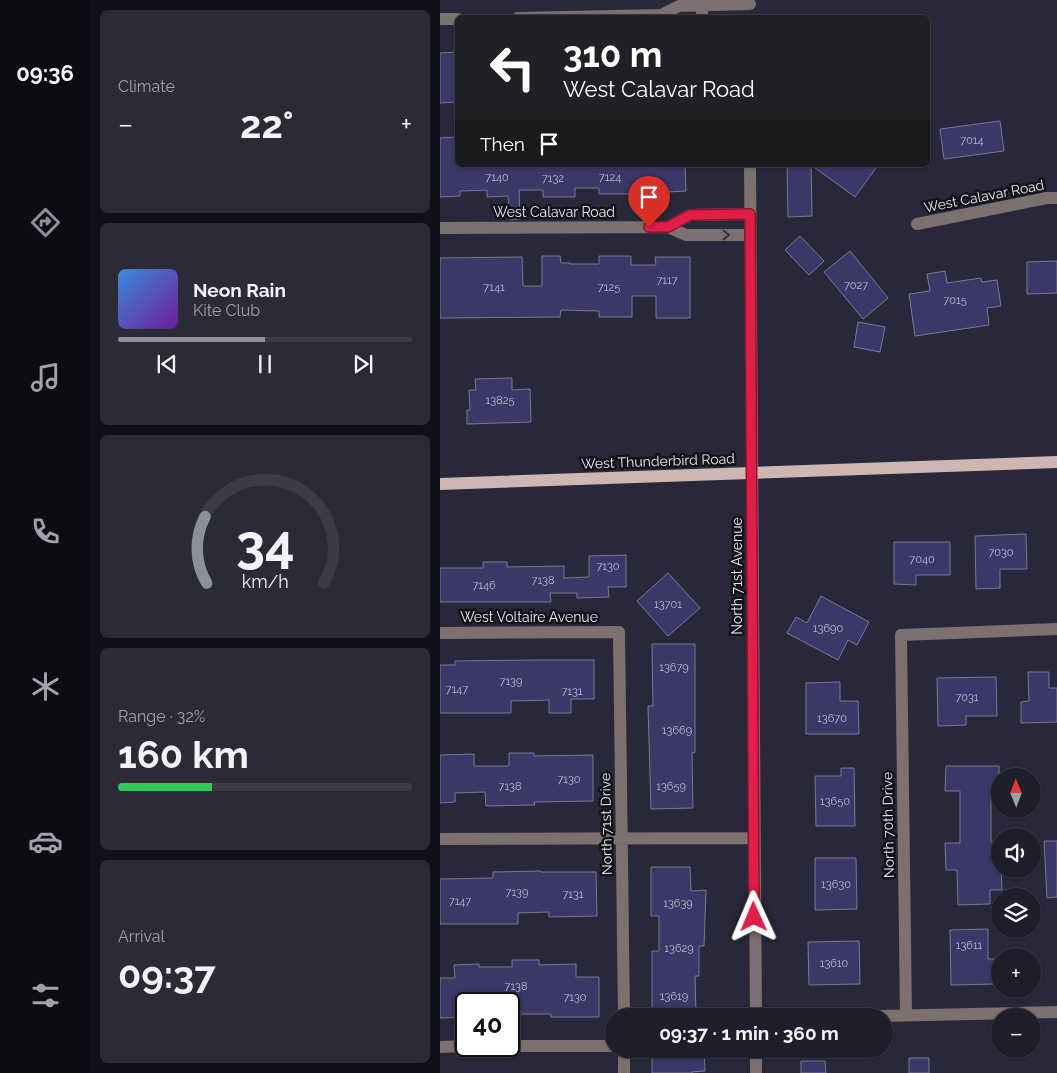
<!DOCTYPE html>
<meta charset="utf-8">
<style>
body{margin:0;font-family:Raleway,sans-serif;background:#2b2b38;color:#f1f3f6;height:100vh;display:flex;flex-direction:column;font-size:19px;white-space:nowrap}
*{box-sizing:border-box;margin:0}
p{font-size:16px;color:#a1a2a9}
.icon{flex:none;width:28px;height:28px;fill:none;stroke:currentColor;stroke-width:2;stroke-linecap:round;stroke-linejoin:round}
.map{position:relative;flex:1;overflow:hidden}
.panel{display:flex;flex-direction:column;gap:10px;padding:10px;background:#101018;width:350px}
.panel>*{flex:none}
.guide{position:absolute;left:15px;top:15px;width:475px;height:152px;border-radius:8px;box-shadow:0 1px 4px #0004,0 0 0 1px #3c3c48;background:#202124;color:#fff;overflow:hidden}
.needle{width:32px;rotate:359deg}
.controls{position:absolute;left:551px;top:768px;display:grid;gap:10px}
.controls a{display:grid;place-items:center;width:50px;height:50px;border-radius:50%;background:#1e1e2c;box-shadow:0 1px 4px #0004,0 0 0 1px #3c3c48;font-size:25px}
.speed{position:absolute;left:15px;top:992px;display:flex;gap:10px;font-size:25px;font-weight:700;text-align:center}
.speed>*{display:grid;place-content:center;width:65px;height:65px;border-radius:50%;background:#1e1e2c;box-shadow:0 1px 4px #0004,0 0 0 1px #3c3c48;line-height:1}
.speed .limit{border:2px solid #111;border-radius:8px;background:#fff;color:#111}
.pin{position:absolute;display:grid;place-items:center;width:42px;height:42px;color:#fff;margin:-51px -21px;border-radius:50% 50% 50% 0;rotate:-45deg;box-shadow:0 0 5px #0007}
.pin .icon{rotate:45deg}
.me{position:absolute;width:55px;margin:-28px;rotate:359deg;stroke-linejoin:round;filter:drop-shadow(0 0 4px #0008)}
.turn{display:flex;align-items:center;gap:18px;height:105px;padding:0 25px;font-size:22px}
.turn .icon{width:65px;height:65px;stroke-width:2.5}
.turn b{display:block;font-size:35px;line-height:42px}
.then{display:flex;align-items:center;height:48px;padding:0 25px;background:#0003;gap:10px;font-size:19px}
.big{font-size:38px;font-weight:700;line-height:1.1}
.panel .tile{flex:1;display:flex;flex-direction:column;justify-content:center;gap:8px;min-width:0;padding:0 18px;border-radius:8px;background:#2b2b38}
.panel .dial{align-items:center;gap:0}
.dial svg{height:130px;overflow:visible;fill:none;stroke:#3c3c48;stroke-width:7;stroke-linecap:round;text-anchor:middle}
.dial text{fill:#f1f3f6;stroke:none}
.song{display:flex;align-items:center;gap:15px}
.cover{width:60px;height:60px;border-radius:8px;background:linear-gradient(135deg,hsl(210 70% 55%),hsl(280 70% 35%))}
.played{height:5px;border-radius:2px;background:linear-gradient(90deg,#8c9099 50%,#3c3c48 50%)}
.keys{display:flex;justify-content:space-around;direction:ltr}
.heat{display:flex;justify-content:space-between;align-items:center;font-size:28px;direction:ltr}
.charge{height:8px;border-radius:4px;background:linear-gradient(90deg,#34c759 32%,#3c3c48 0)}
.trip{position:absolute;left:165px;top:1008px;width:288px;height:50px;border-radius:25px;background:#1e1e2c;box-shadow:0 1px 4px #0004,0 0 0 1px #3c3c48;font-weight:700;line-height:50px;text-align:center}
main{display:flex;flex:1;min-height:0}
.tabs{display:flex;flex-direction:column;width:90px;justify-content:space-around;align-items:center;background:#0c0c12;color:#a1a2a9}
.tabs .icon{width:35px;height:35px}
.tabs .on{color:#8c9099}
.tabs b{font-size:22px;color:#f1f3f6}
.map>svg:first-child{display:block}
.building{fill:#3a3769;stroke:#7a7b90}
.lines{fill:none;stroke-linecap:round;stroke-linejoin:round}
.minor{stroke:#7c716e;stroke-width:12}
.major{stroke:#ceb7b1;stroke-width:12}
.oneway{stroke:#373337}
.route-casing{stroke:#92132f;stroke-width:12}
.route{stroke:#e11d48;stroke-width:9}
.labels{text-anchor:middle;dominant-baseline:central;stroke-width:5;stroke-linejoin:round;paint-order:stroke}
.number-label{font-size:11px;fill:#bcbcd2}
.street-label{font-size:14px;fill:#e8e9f5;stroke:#12121a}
</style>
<main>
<nav class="tabs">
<b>09:36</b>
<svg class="icon on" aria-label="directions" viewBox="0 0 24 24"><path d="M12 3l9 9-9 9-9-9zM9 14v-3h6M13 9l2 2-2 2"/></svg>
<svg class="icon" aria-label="music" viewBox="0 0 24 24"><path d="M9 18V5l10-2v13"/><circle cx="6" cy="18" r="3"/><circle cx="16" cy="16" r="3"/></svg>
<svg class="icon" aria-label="phone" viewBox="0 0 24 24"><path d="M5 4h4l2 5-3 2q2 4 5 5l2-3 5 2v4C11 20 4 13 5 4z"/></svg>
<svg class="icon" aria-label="climate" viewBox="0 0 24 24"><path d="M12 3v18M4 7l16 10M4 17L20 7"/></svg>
<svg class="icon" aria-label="car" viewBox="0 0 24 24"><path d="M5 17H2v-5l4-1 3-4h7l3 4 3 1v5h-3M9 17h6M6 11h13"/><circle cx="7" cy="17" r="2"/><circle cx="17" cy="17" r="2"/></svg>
<svg class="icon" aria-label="filters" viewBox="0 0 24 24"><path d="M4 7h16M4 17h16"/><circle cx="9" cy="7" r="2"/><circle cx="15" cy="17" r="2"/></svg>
</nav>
<section class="panel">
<div class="tile"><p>Climate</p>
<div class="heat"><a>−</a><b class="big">22°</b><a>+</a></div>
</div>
<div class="tile">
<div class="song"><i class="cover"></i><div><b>Neon Rain</b><p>Kite Club</p></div></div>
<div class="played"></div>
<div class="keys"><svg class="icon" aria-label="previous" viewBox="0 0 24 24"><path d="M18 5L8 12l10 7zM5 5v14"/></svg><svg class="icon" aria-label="pause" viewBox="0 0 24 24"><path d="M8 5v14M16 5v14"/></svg><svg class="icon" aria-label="next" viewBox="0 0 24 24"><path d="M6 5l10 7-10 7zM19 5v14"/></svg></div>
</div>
<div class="tile dial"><svg viewBox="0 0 100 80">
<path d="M14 69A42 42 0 1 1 86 69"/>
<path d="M14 69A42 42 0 0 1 13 28" stroke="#8c9099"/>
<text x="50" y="56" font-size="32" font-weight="700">34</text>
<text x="50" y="72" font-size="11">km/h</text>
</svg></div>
<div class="tile"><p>Range · 32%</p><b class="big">160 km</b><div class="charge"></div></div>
<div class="tile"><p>Arrival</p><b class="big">09:37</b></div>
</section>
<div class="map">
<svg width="617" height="1073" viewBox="0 0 617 1073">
<rect width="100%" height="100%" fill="#28283a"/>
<!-- building -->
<path class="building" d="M18,52v50l-18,1v-50z
M560,121l4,30 -60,8 -4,-30z
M18,137v28h227l1,26 -54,3h-33v-6h-24v9h-32v-7h-24l1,29 -10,1 -2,-24 -21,1v-7l-27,1v5l-20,1v-59z
M347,165h91l-23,32 -44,-32 1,51 -24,1z
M360,236l24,25 -15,14 -24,-25z
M410,251l38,47 -25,21 -39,-47z
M102,256h18l1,7h9v1h29v-8h32v9h25l-1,-8h35v61h-34v-22h-24v21h-33v-6l-38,-1 -1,7 -120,1v-60l82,-1 1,29h19z
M617,261v32l-30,1v-32z
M505,271l2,12 34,-5 1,4 15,-2 4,26 -14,2 2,17 -74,11 -6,-42 21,-3 -3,-17z
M418,322l27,5 -5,25 -26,-5z
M72,378v12l18,-1 1,33 -64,2v-14h3l-1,-20h7l-1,-11z
M586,534l1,35h-27v19l-24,1 -1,-53z
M454,542h56v33h-34v10l-22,-1z
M186,555v32h-18l1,10 -32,1v-5h-27l1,9h-111v-34h43v-6h24v5l57,-1v12l25,-1v-21z
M228,573l32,35 -32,28 -31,-35z
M381,596l48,26 -12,23 -9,-5 -10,20 -51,-27 9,-16 11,6z
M212,644h43v108l-3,1 1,55 -42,1 -3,-103h5z
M95,660h59v39h-23v14h-22v-13l-38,1v12h-71v-48h15v-4z
M588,672h21v16h8v34l-36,1v-21l8,-1z
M556,677l1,39h-31v9l-28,1 -1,-48z
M400,682v19h18l1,33h-53v-51z
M69,753h25v3l59,-1v46l-59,1 1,3 -49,1 -1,-14 -30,1v9l-15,1v-48l34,-1v12h35z
M506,766h53v23l-8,1v52h9l2,48h-12v14l-32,1 -1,-35h-11l-1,-27h15v-52h-15z
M401,768h13l1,58h-39l-1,-50h26z
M604,841h13v56l-10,1z
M375,858h41l1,51 -42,1z
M211,867h39l1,24 15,-1 -2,56h-5v30h-4l1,40h-44v-65h7v-35h-8z
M101,871v1h55l1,44 -48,1v-5l-31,1v11h-78v-45l53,-1v-6z
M548,929v30h8l1,25 -46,1 -1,-55z
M419,941l1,43 -51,1 -1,-43z
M72,960h27v5l37,-1v13h23v40h-48v-3h-42v-10h-43v13l-26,1v-40h15l-1,-13 25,-1v3h33z
M212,1049h52l1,22 -13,1v1h-40z
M469,1058h20v15h-20z
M361,1061h24l1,12h-25z"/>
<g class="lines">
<!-- minor -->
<path class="minor" d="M262,5v13
M78,18l143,-3 18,-9 71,-2
M0,19h18
M310,165l6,851
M477,224l130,-26h10
M228,227l22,-12 60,-1
M0,228l228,-1 18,8h64
M0,633l179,-1 5,384
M0,839l314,-1
M466,1015l-5,-380 156,-6
M440,1016l177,-4
M69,1046h105
M0,1047l26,-1
M184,1049v24
M316,1049v24"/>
<!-- major -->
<path class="major" d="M0,484l617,-22"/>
</g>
<!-- one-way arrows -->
<defs><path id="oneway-chevron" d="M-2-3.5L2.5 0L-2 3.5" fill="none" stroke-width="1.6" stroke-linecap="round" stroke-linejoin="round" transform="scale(1.25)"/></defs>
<use class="oneway" href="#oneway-chevron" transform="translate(286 235)"/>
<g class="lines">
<defs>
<path id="route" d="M209,227h19l22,-12 60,-1 4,703"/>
</defs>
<!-- route casing -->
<use href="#route" class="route-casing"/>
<!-- route -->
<use href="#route" class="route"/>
</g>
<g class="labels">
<!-- number labels -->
<g class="number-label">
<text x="532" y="140">7014</text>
<text x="57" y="177">7140</text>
<text x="170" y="177">7124</text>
<text x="113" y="178">7132</text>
<text x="227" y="280">7117</text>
<text x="416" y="285">7027</text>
<text x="54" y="287">7141</text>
<text x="169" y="287">7125</text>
<text x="515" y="300">7015</text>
<text x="60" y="400">13825</text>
<text x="561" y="552">7030</text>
<text x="482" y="559">7040</text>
<text x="168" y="566">7130</text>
<text x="103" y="580">7138</text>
<text x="44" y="585">7146</text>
<text x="228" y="604">13701</text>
<text x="388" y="628">13690</text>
<text x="234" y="667">13679</text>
<text x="71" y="681">7139</text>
<text x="17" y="689">7147</text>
<text x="132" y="691">7131</text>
<text x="527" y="697">7031</text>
<text x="392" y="718">13670</text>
<text x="237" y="730">13669</text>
<text x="129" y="779">7130</text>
<text x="70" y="786">7138</text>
<text x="231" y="786">13659</text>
<text x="395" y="801">13650</text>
<text x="396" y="884">13630</text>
<text x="77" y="892">7139</text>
<text x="133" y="894">7131</text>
<text x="20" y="901">7147</text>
<text x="238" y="903">13639</text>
<text x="529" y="945">13611</text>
<text x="239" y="948">13629</text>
<text x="394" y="963">13610</text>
<text x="76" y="986">7138</text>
<text x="234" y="996">13619</text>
<text x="135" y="997">7130</text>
</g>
<!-- street labels -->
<g class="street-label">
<text transform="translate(544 196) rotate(-11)">West Calavar Road</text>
<text x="114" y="212">West Calavar Road</text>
<text transform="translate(218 461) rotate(-2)">West Thunderbird Road</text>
<text transform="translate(297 576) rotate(-90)">North 71st Avenue</text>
<text x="89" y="617">West Voltaire Avenue</text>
<text transform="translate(166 824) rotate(-91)">North 71st Drive</text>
<text transform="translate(448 825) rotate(-91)">North 70th Drive</text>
</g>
</g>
</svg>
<div class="controls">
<a><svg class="needle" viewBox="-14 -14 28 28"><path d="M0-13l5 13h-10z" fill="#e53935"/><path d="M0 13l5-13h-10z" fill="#a1a2a9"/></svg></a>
<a><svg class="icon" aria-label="sound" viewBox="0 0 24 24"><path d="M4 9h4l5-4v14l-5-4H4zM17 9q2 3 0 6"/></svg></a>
<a><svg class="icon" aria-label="layers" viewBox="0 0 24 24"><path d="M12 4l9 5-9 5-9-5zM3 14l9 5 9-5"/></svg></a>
<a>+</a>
<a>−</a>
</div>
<div class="speed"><div class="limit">40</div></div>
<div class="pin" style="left:209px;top:227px;background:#d93025"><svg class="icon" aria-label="arrive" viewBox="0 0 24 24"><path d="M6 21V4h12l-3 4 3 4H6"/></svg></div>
<svg class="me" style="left:314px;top:917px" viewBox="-20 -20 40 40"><path d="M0-17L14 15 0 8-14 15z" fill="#e11d48" stroke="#fff" stroke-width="4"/></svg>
<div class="trip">09:37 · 1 min · 360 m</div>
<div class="guide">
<div class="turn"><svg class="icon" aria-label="left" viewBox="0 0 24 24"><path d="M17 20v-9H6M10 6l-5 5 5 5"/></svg><div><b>310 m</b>West Calavar Road</div></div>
<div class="then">Then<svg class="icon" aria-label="arrive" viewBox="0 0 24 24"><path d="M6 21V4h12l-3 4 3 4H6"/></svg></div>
</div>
</div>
</main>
